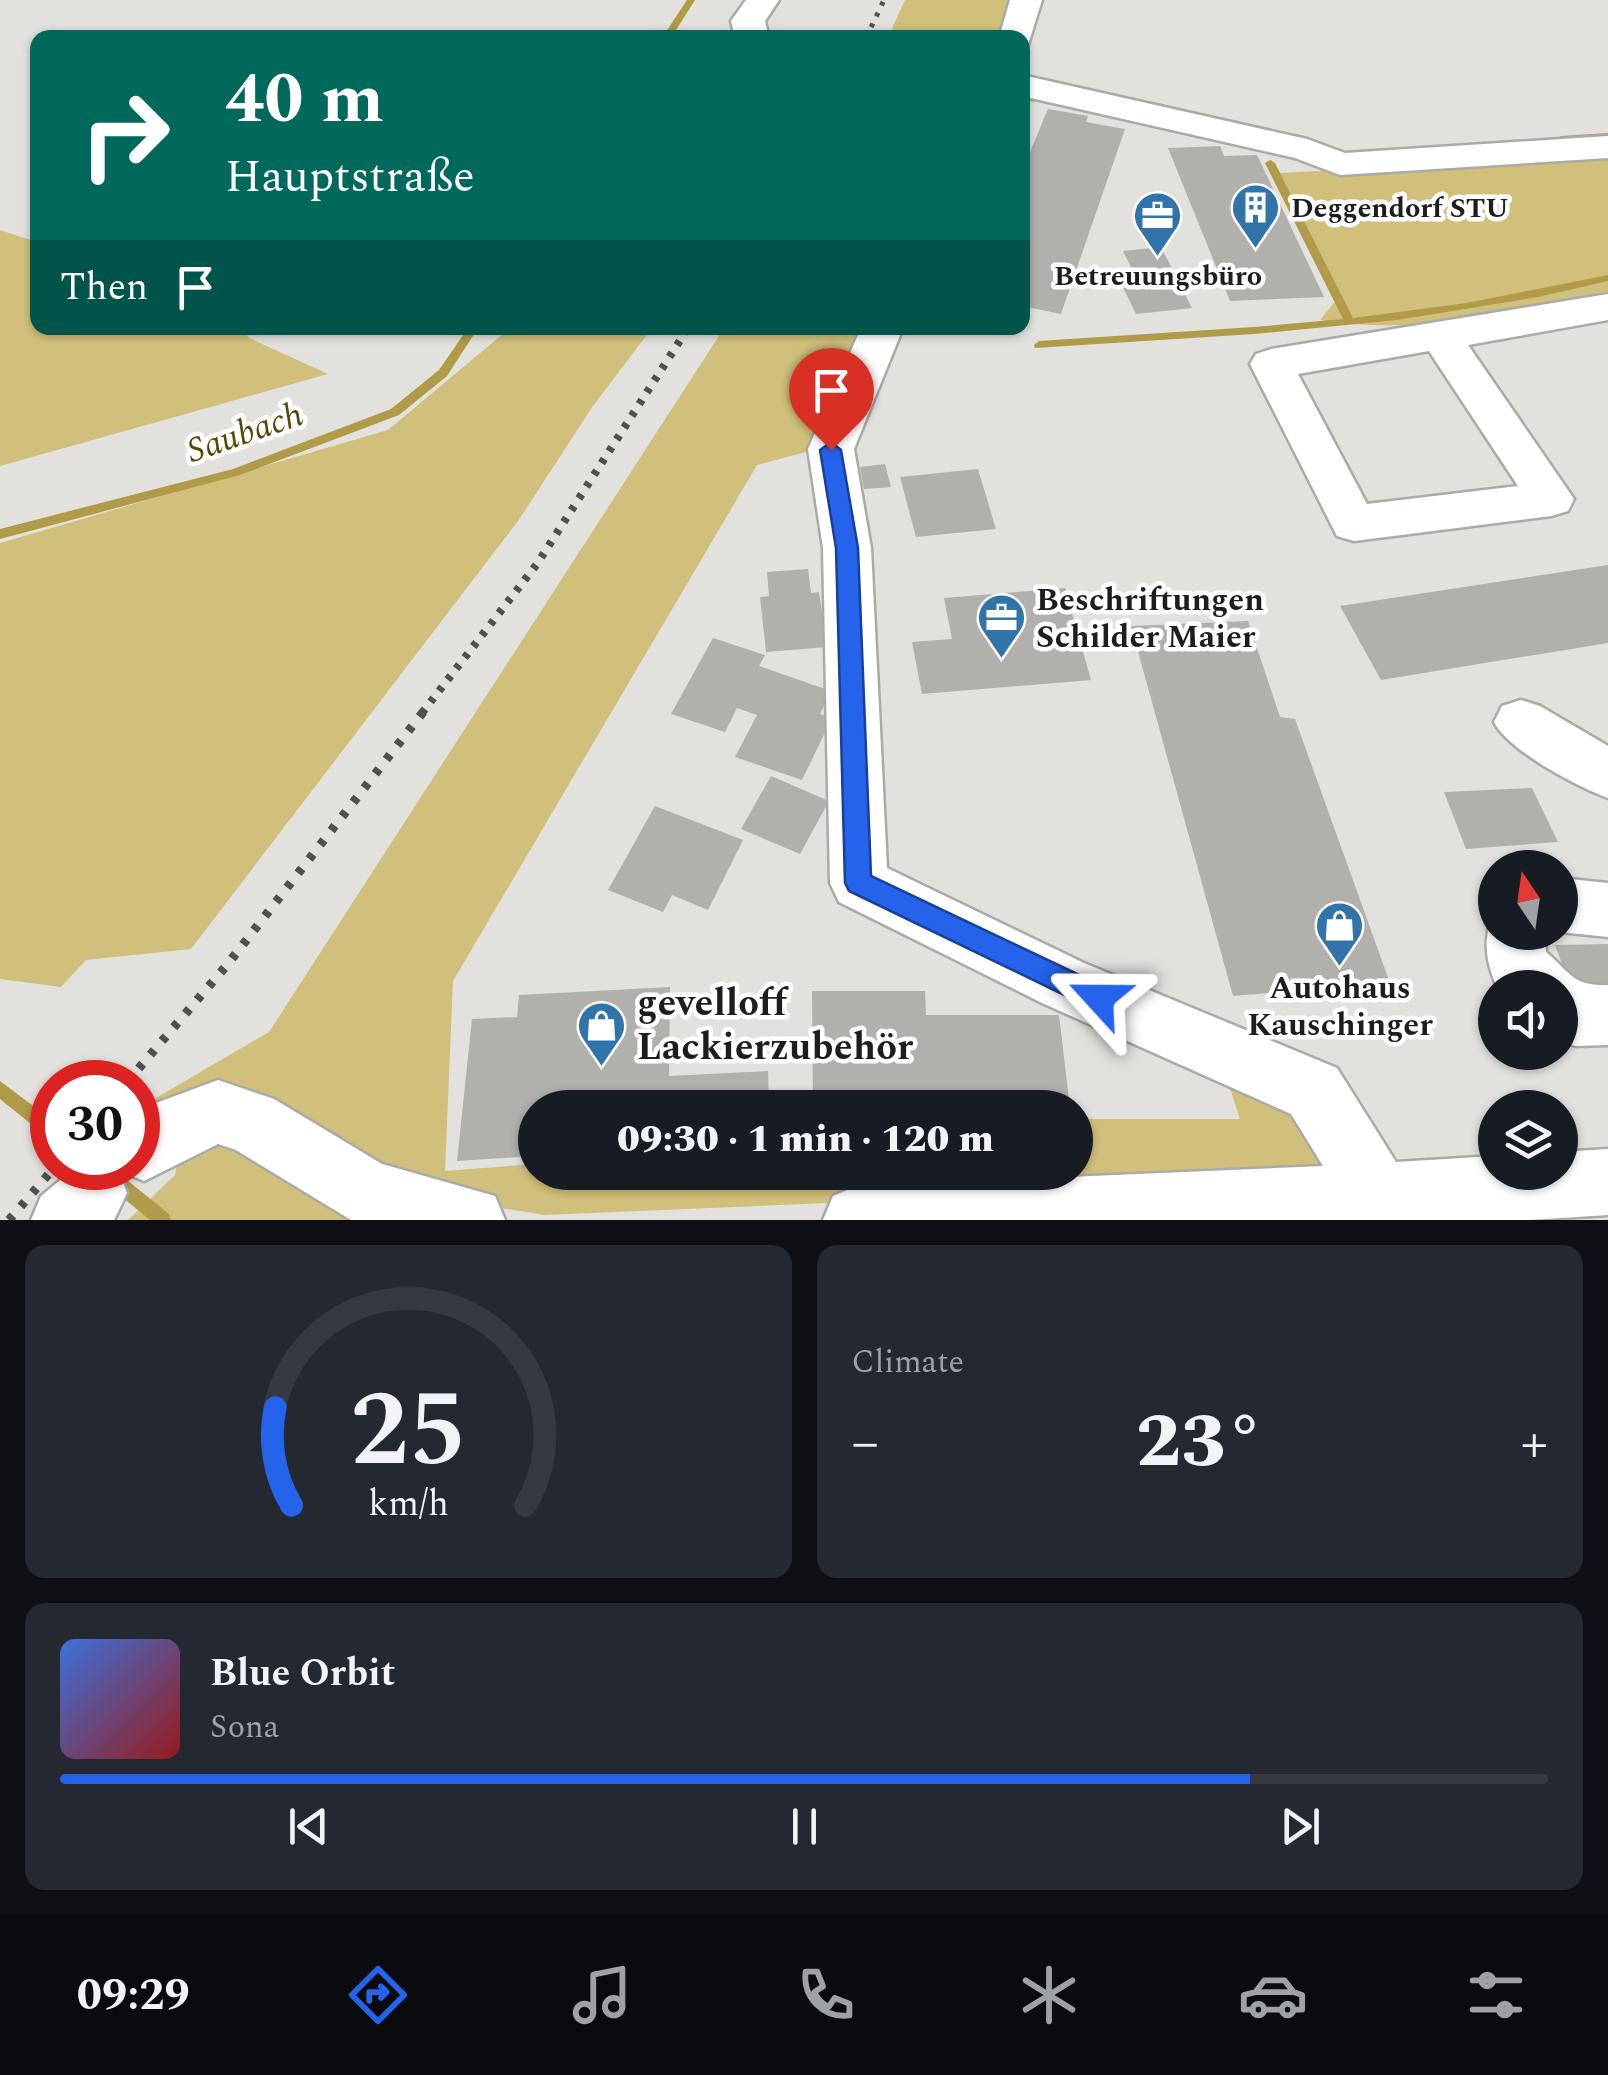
<!DOCTYPE html>
<meta charset="utf-8">
<style>
body{margin:0;font-family:Spectral,serif;background:#242831;color:#f1f3f6;height:100vh;display:flex;flex-direction:column;font-size:38px;white-space:nowrap}
*{box-sizing:border-box;margin:0}
p{font-size:32px;color:#9ea1a6}
.icon{flex:none;width:55px;height:55px;fill:none;stroke:currentColor;stroke-width:2;stroke-linecap:round;stroke-linejoin:round}
.map{position:relative;height:1220px;overflow:hidden}
.sheet{display:flex;flex-direction:column;gap:25px;padding:25px;background:#0d0f14;flex:1}
.sheet>*{flex:none}
.banner{position:absolute;left:30px;top:30px;width:1000px;height:305px;border-radius:20px;box-shadow:0 2px 8px #0004;background:#00695c;color:#fff;overflow:hidden}
.needle{width:65px;rotate:347deg}
.fabs{position:absolute;left:1478px;top:850px;display:grid;gap:20px}
.fabs a{display:grid;place-items:center;width:100px;height:100px;border-radius:50%;background:#171b24;box-shadow:0 2px 8px #0004;font-size:50px}
.speed{position:absolute;left:30px;top:1060px;display:flex;gap:20px;font-size:50px;font-weight:700;text-align:center}
.speed>*{display:grid;place-content:center;width:130px;height:130px;border-radius:50%;background:#171b24;box-shadow:0 2px 8px #0004;line-height:1}
.speed .limit{border:15px solid #d22;background:#fff;color:#111}
.pin{position:absolute;display:grid;place-items:center;width:85px;height:85px;color:#fff;margin:-102px -42px;border-radius:50% 50% 50% 0;rotate:-45deg;box-shadow:0 0 10px #0007}
.pin .icon{rotate:45deg}
.me{position:absolute;width:110px;margin:-55px;rotate:294deg;stroke-linejoin:round;filter:drop-shadow(0 0 8px #0008)}
.turn{display:flex;align-items:center;gap:35px;height:210px;padding:0 30px;font-size:45px}
.turn .icon{width:130px;height:130px;stroke-width:2.5}
.turn b{display:block;font-size:70px;line-height:85px}
.then{display:flex;align-items:center;height:95px;padding:0 30px;background:#0003;gap:20px;font-size:38px}
.big{font-size:75px;font-weight:800;line-height:1.1}
.sheet .card{flex:1;display:flex;flex-direction:column;justify-content:center;gap:15px;min-width:0;padding:0 35px;border-radius:20px;background:#242831}
.sheet .dial{align-items:center;gap:0}
.dial svg{height:260px;overflow:visible;fill:none;stroke:#363941;stroke-width:7;stroke-linecap:round;text-anchor:middle}
.dial text{fill:#f1f3f6;stroke:none}
.song{display:flex;align-items:center;gap:30px}
.cover{width:120px;height:120px;border-radius:15px;background:linear-gradient(135deg,hsl(220 70% 55%),hsl(0 70% 35%))}
.played{height:10px;border-radius:5px;background:linear-gradient(90deg,#2563eb 80%,#363941 80%)}
.keys{display:flex;justify-content:space-around;direction:ltr}
.heat{display:flex;justify-content:space-between;align-items:center;font-size:55px;direction:ltr}
.sheet .tiles{flex:1;display:grid;gap:25px;grid-template-columns:1fr 1fr}
.card:last-child{grid-column:span 2}
.trip{position:absolute;left:518px;top:1090px;width:575px;height:100px;border-radius:50px;background:#171b24;box-shadow:0 2px 8px #0004;font-weight:800;line-height:100px;text-align:center}
.dock{display:flex;height:160px;justify-content:space-around;align-items:center;background:#090b0e;color:#9ea1a6}
.dock .icon{width:70px;height:70px}
.dock .current{color:#2563eb}
.dock b{font-size:45px;color:#f1f3f6}
.map>svg:first-child{display:block}
.green{fill:#d1c07b}
.lines{fill:none;stroke-linecap:round;stroke-linejoin:round}
.stream{fill:#af9b48;fill-rule:evenodd}
.building{fill:#b1b0ad}
.minor-casing{stroke:#aaaaa6;stroke-width:5}
.minor{fill:#fff;fill-rule:evenodd}
.rail-far2{stroke:#50504e;stroke-width:5;stroke-dasharray:4 8;stroke-linecap:butt}
.rail-far1{stroke:#50504e;stroke-width:8;stroke-dasharray:5 9;stroke-linecap:butt}
.rail{stroke:#50504e;stroke-width:9;stroke-dasharray:6 12;stroke-linecap:butt}
.route{fill:#2563eb;stroke:#184099;stroke-width:2.5}
.labels{text-anchor:middle;dominant-baseline:central;stroke-width:9;stroke-linejoin:round;paint-order:stroke}
.far-poi-label{font-size:28px;font-weight:bold;fill:#1d1d1b;stroke:#fff;text-anchor:start}
.poi-label{font-size:32px;font-weight:bold;fill:#1d1d1b;stroke:#fff;text-anchor:start}
.water-label{font-size:35px;font-style:italic;fill:#574904;stroke:#fff}
.near-poi-label{font-size:38px;font-weight:bold;fill:#1d1d1b;stroke:#fff;text-anchor:start}
</style>
<div class="map">
<svg width="1608" height="1220" viewBox="0 0 1608 1220">
<rect width="100%" height="100%" fill="#e2e1de"/>
<!-- green -->
<path class="green" d="M905,0h114l-15,37h-116z
M1608,155v140c-90,18 -198,41 -288,25l21,-26 -61,-121z
M0,230l37,12 1,86h204l7,10 79,36 -328,92z
M510,328h142l-59,78 -75,115 -327,428 -105,11 -25,27 -61,-8v-436l388,-113z
M724,328h147l-58,122 -56,15 -304,516 -8,190 90,-7v8h540v-36l4,-4 -4,-13h165l-15,-46 64,30 37,40 -5,39 -777,33 -110,-18 -104,-48 -184,-22 -2,-22 125,-73z
M241,1132l151,88h-264l47,-45 7,-40z"/>
<g class="lines">
<!-- stream -->
<path class="stream" d="M687,0h8l-24,38h-9z
M785,32h6l13,6 -19,-2z
M1022,95l27,1 4,3 -4,3 -27,-1z
M1608,133v6l-47,3 -5,-3 5,-3z
M1270,160l5,3 78,155 114,-15 141,-28v6l-70,16 -141,23 -143,14 -219,14 -1,-3 5,-4 215,-14 89,-8 -78,-156z
M468,328h10l-31,48 -48,39 -159,60 -240,64v-10l233,-60 158,-60 48,-39z
M0,1081l52,39v18l-6,-2 -46,-37z
M92,1168h20l57,46 2,6h-21l-56,-46z"/>
</g>
<!-- building -->
<path class="building" d="M1048,109l40,7 -2,6 39,7 -64,185 -39,-8v-135z
M1220,146l4,10 33,-1 67,142 -94,4 -62,-153z
M1161,247l31,61 -56,6 -21,-43 17,-2 -9,-18z
M885,464l6,23 -27,2 -4,-22z
M978,469l18,60 -80,8 -16,-60z
M1608,565v78l-227,37 -41,-74z
M808,569l3,24 8,-1 8,55 -61,5 -6,-55 9,-1 -2,-24z
M1065,588l26,92 -169,14 -10,-52 40,-3 -8,-41z
M1248,621l32,96 15,2 95,264 -157,13 -102,-370z
M713,638l52,17 -6,11 72,25 -11,23 12,4 -30,62 -67,-23 22,-42 -20,-7 -12,24 -54,-18z
M771,776l58,25 -29,53 -59,-25z
M1532,788l26,54 -92,7 -22,-57z
M655,806l88,34 -35,70 -36,-15 -9,17 -55,-22z
M1608,944v50h-35l-18,-49z
M670,987l-1,89 99,-5 1,37h-234v48l-78,5 15,-142 45,-2 2,-22z
M812,991h113l1,24h133l11,93h-257z"/>
<g class="lines">
<defs>
<path id="minor" d="M746,0h33l-14,21 4,17h-34l-4,-17z
M1010,0h32l-14,45 -6,1v-8h-23z
M1022,75l285,64 38,14 263,-17v22l-268,17 -45,-17 -273,-62z
M1608,294v26l-140,25 106,154 -6,12 -17,5 -197,25 -17,-5 -87,-172 6,-10 15,-5zM1429,351l89,135 -151,18 -69,-130z
M861,328h42l-49,121 17,99 16,320 197,95 253,105 59,94 99,-6v16h65v-20l48,-3v66l-78,5h-707l10,-24 24,-10 466,-20 -32,-52 -249,-111 -203,-101 -9,-19 -7,-335 -15,-99z
M1521,700l19,6 68,40v52c-32,-12 -99,-47 -114,-76l8,-16z
M1560,878l48,5v54l-48,-5z
M1494,912l1,20h50l1,20c25,21 26,34 62,33v60l-33,1 -15,-6v-52l-64,-3c-11,-26 -13,-47 -2,-73z
M218,1080l56,19 108,65 113,32 10,24h-154l-115,-70 -18,-6 -74,37 -23,-10 -2,-3h19v-53l18,-12z
M75,1168l43,1 9,24 -13,27h-83l10,-24z"/>
</defs>
<!-- minor casing -->
<use href="#minor" class="minor-casing"/>
<!-- minor -->
<use href="#minor" class="minor"/>
<!-- rail-far2 -->
<path class="rail-far2" d="M866,38l18,-38"/>
<!-- rail-far1 -->
<path class="rail-far1" d="M422,713l115,-149 151,-236"/>
<!-- rail -->
<path class="rail" d="M127,1082l100,-117 197,-254
M9,1220l45,-52"/>
</g>
<!-- route -->
<path class="route" d="M831,442l10,8 17,98 13,328 238,113 4,9 -4,9 -10,4 -10,-4 -240,-116 -4,-8 -9,-335 -16,-98z"/>
<!-- icons -->
<defs>
<symbol id="building-pin" viewBox="-11 -11 22 30"><path d="M0 17L-7.5 6A9.5 9.5 0 1 1 7.5 6Z" fill="#3174aa" stroke="#fff"/><path d="M-4-6H4V6H1V3H-1V6H-4ZM-2.5-4.3h1.7v1.8h-1.7ZM.8-4.3h1.7v1.8H.8ZM-2.5-1h1.7V.8h-1.7ZM.8-1h1.7V.8H.8Z" fill="#fff"/></symbol>
<symbol id="office-pin" viewBox="-11 -11 22 30"><path d="M0 17L-7.5 6A9.5 9.5 0 1 1 7.5 6Z" fill="#3174aa" stroke="#fff"/><path d="M-6-3h4V-5.5h4V-3h4V5H-6ZM-1-4.5V-3h2v-1.5ZM-6 0V1H6V0Z" fill="#fff"/></symbol>
<symbol id="shop-pin" viewBox="-11 -11 22 30"><path d="M0 17L-7.5 6A9.5 9.5 0 1 1 7.5 6Z" fill="#3174aa" stroke="#fff"/><path d="M-5-2.5h2.3a2.7 3.5 0 0 1 5.4 0H5L5.5 6h-11ZM-1.5-2.5h3a1.5 2.3 0 0 0-3 0Z" fill="#fff"/></symbol>
</defs>
<g fill-rule="evenodd">
<use href="#building-pin" x="1228" y="180" width="55" height="75"/>
<use href="#office-pin" x="1130" y="188" width="55" height="75"/>
<use href="#office-pin" x="974" y="590" width="55" height="75"/>
<use href="#shop-pin" x="1312" y="898" width="55" height="75"/>
<use href="#shop-pin" x="574" y="998" width="55" height="75"/>
</g>
<g class="labels">
<!-- far-poi labels -->
<g class="far-poi-label">
<text x="1291" y="208">Deggendorf STU</text>
<text x="1158" y="276" text-anchor="middle">Betreuungsbüro</text>
</g>
<!-- poi labels -->
<g class="poi-label">
<text x="1036" y="600">Beschriftungen<tspan x="1036" dy="37">Schilder Maier</tspan></text>
<text x="1340" y="988" text-anchor="middle">Autohaus<tspan x="1340" dy="37">Kauschinger</tspan></text>
</g>
<!-- water labels -->
<g class="water-label">
<text transform="translate(245 433) rotate(-19)">Saubach</text>
</g>
<!-- near-poi labels -->
<g class="near-poi-label">
<text x="637" y="1004">gevelloff<tspan x="637" dy="44">Lackierzubehör</tspan></text>
</g>
</g>
</svg>
<div class="fabs">
<a><svg class="needle" viewBox="-14 -14 28 28"><path d="M0-13l5 13h-10z" fill="#e53935"/><path d="M0 13l5-13h-10z" fill="#9ea1a6"/></svg></a>
<a><svg class="icon" aria-label="sound" viewBox="0 0 24 24"><path d="M4 9h4l5-4v14l-5-4H4zM17 9q2 3 0 6"/></svg></a>
<a><svg class="icon" aria-label="layers" viewBox="0 0 24 24"><path d="M12 4l9 5-9 5-9-5zM3 14l9 5 9-5"/></svg></a>
</div>
<div class="speed"><div class="limit">30</div></div>
<div class="pin" style="left:831px;top:450px;background:#d93025"><svg class="icon" aria-label="arrive" viewBox="0 0 24 24"><path d="M6 21V4h12l-3 4 3 4H6"/></svg></div>
<svg class="me" style="left:1099px;top:998px" viewBox="-20 -20 40 40"><path d="M0-17L14 15 0 8-14 15z" fill="#2563eb" stroke="#fff" stroke-width="4"/></svg>
<div class="trip">09:30 · 1 min · 120 m</div>
<div class="banner">
<div class="turn"><svg class="icon" aria-label="right" viewBox="0 0 24 24"><path d="M7 20v-9h11M14 6l5 5-5 5"/></svg><div><b>40 m</b>Hauptstraße</div></div>
<div class="then">Then<svg class="icon" aria-label="arrive" viewBox="0 0 24 24"><path d="M6 21V4h12l-3 4 3 4H6"/></svg></div>
</div>
</div>
<section class="sheet">
<div class="tiles">
<div class="card dial"><svg viewBox="0 0 100 80">
<path d="M14 69A42 42 0 1 1 86 69"/>
<path d="M14 69A42 42 0 0 1 9 39" stroke="#2563eb"/>
<text x="50" y="56" font-size="32" font-weight="700">25</text>
<text x="50" y="72" font-size="11">km/h</text>
</svg></div>
<div class="card"><p>Climate</p>
<div class="heat"><a>−</a><b class="big">23°</b><a>+</a></div>
</div>
<div class="card">
<div class="song"><i class="cover"></i><div><b>Blue Orbit</b><p>Sona</p></div></div>
<div class="played"></div>
<div class="keys"><svg class="icon" aria-label="previous" viewBox="0 0 24 24"><path d="M18 5L8 12l10 7zM5 5v14"/></svg><svg class="icon" aria-label="pause" viewBox="0 0 24 24"><path d="M8 5v14M16 5v14"/></svg><svg class="icon" aria-label="next" viewBox="0 0 24 24"><path d="M6 5l10 7-10 7zM19 5v14"/></svg></div>
</div>
</div>
</section>
<nav class="dock">
<b>09:29</b>
<svg class="icon current" aria-label="directions" viewBox="0 0 24 24"><path d="M12 3l9 9-9 9-9-9zM9 14v-3h6M13 9l2 2-2 2"/></svg>
<svg class="icon" aria-label="music" viewBox="0 0 24 24"><path d="M9 18V5l10-2v13"/><circle cx="6" cy="18" r="3"/><circle cx="16" cy="16" r="3"/></svg>
<svg class="icon" aria-label="phone" viewBox="0 0 24 24"><path d="M5 4h4l2 5-3 2q2 4 5 5l2-3 5 2v4C11 20 4 13 5 4z"/></svg>
<svg class="icon" aria-label="climate" viewBox="0 0 24 24"><path d="M12 3v18M4 7l16 10M4 17L20 7"/></svg>
<svg class="icon" aria-label="car" viewBox="0 0 24 24"><path d="M5 17H2v-5l4-1 3-4h7l3 4 3 1v5h-3M9 17h6M6 11h13"/><circle cx="7" cy="17" r="2"/><circle cx="17" cy="17" r="2"/></svg>
<svg class="icon" aria-label="filters" viewBox="0 0 24 24"><path d="M4 7h16M4 17h16"/><circle cx="9" cy="7" r="2"/><circle cx="15" cy="17" r="2"/></svg>
</nav>
